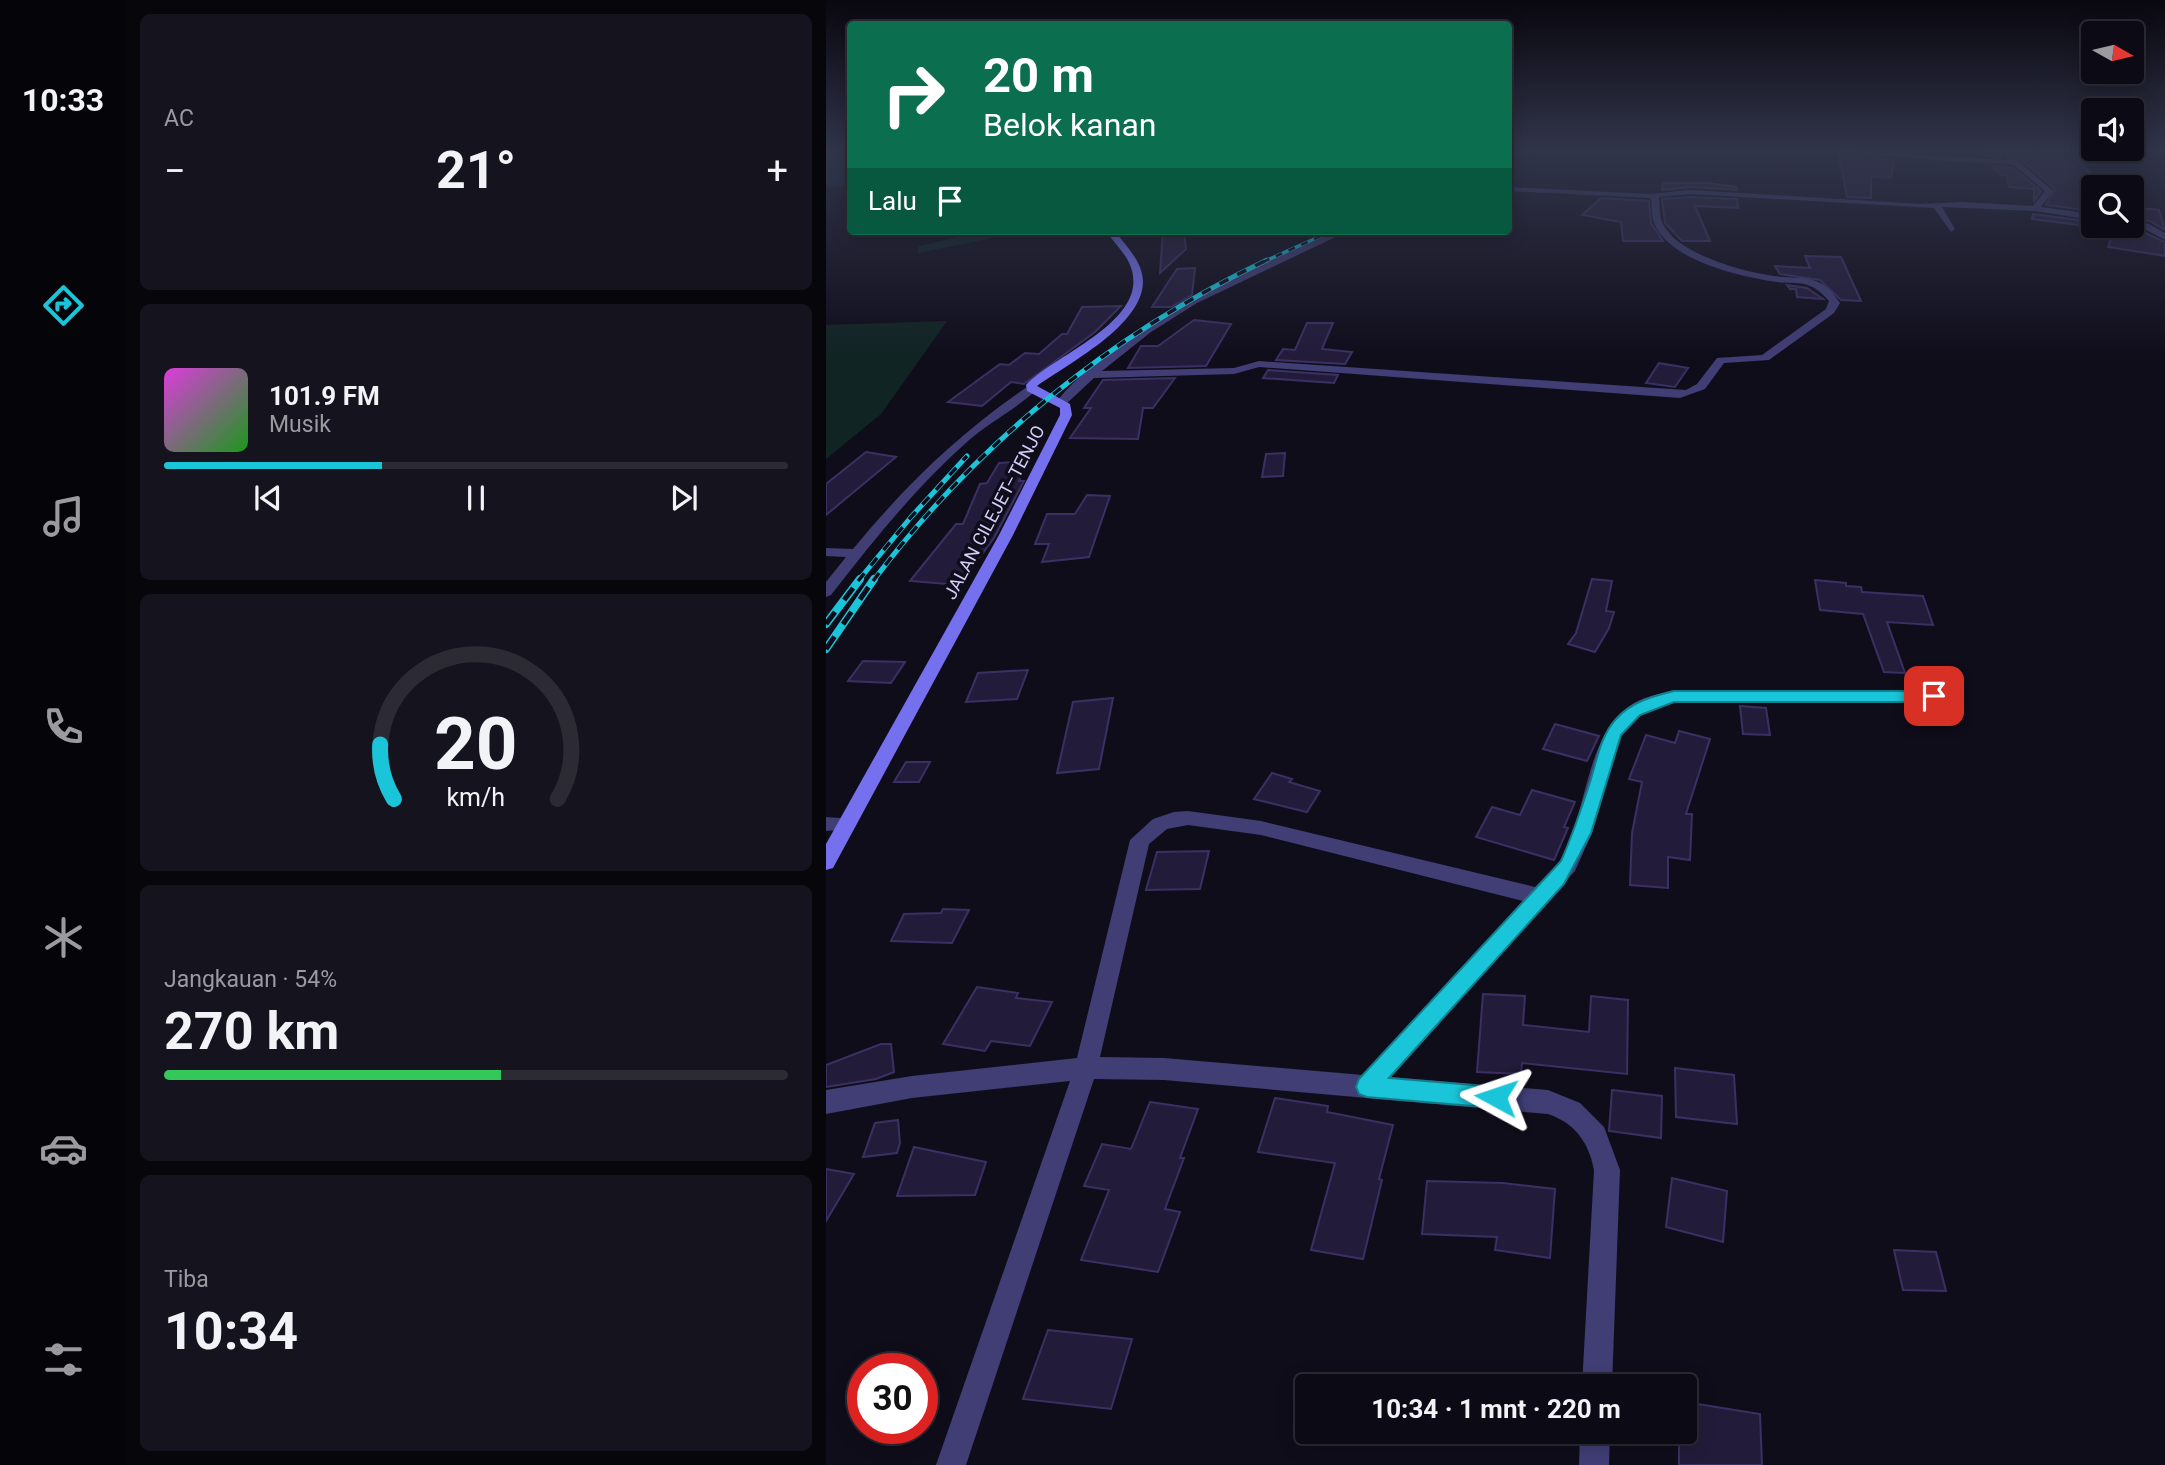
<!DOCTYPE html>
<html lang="id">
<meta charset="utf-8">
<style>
body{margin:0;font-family:Roboto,sans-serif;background:#15131d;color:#f1f3f6;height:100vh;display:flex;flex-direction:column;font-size:26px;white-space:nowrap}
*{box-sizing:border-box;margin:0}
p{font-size:23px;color:#9a9aa0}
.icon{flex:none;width:38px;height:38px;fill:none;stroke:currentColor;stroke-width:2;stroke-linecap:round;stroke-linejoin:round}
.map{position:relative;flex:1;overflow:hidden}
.sheet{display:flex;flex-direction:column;gap:14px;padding:14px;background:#07060b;width:700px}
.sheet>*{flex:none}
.guide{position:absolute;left:21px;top:21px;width:665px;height:214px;border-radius:7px;box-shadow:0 4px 18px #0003,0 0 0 2px #2c2b34;background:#0b6e4f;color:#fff;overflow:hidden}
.needle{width:46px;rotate:98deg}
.controls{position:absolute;left:1255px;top:21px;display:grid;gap:14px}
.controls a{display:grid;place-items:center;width:63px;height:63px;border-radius:7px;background:#0c0a14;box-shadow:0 4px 18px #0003,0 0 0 2px #2c2b34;font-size:35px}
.speed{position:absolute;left:21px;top:1353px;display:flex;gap:14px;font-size:35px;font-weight:700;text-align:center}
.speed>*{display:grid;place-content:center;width:91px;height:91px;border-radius:50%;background:#0c0a14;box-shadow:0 4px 18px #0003,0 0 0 2px #2c2b34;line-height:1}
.speed .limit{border:10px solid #d22;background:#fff;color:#111}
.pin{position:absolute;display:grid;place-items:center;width:60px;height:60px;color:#fff;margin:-30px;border-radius:14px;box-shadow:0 4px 10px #0006}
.me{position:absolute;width:77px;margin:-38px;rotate:275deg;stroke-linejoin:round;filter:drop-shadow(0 0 5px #0008)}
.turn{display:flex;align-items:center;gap:24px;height:147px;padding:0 21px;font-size:32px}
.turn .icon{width:91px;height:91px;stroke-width:2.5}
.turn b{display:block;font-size:49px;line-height:60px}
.then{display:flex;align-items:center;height:66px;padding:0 21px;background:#0003;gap:14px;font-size:26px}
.big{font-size:52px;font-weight:700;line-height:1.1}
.sheet .tile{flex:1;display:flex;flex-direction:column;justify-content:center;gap:10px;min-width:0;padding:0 24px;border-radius:10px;background:#15131d}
.sheet .dial{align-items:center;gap:0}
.dial svg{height:182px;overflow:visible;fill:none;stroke:#2c2b34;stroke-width:7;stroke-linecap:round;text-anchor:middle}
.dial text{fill:#f1f3f6;stroke:none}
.song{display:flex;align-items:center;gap:21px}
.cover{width:84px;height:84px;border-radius:10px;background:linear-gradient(135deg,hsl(300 70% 55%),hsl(120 70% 35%))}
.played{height:7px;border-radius:4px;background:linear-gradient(90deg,#1ac5d9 35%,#2c2b34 35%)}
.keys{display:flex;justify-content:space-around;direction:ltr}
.heat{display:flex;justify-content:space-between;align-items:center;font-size:38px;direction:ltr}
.charge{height:10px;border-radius:5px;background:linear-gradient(90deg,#34c759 54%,#2c2b34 0)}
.trip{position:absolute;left:469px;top:1374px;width:402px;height:70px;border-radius:7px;background:#0c0a14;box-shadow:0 4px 18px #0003,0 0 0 2px #2c2b34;font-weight:700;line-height:70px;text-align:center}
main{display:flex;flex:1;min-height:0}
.tab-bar{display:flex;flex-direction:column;width:126px;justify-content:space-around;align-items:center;background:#050408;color:#9a9aa0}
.tab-bar .icon{width:49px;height:49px}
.tab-bar .current{color:#1ac5d9}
.tab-bar b{font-size:32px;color:#f1f3f6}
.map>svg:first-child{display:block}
.green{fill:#112424}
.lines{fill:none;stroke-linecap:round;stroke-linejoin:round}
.river{fill:#13243f;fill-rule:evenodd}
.building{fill:#221c3a;stroke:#3b3063;stroke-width:2}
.minor{fill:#403e75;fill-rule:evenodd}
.secondary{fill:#7470ee;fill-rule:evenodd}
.rail-far2-casing{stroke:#1ac5d9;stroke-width:3.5}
.rail-far1-casing{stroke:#1ac5d9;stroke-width:5}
.rail-casing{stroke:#1ac5d9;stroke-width:8}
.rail-far2{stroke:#100d1b;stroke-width:2.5;stroke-dasharray:7;stroke-linecap:butt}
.rail-far1{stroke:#100d1b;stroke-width:3.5;stroke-dasharray:10;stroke-linecap:butt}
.rail{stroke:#100d1b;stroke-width:5;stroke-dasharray:15;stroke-linecap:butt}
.route{fill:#1ac5d9;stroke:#11808d;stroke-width:2}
.labels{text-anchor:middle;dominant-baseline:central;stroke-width:7;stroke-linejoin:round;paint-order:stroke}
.far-street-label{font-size:18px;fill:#d3cef9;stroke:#100d1b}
</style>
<main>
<nav class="tab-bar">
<b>10:33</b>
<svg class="icon current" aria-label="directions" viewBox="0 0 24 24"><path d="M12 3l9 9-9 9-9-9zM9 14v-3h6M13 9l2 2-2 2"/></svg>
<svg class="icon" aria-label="music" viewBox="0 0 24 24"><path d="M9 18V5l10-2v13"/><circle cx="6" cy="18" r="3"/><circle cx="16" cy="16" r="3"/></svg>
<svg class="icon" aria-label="phone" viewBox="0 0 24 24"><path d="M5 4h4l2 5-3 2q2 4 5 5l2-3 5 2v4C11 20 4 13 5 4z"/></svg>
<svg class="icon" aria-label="climate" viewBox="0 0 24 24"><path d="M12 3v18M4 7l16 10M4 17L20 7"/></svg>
<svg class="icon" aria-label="car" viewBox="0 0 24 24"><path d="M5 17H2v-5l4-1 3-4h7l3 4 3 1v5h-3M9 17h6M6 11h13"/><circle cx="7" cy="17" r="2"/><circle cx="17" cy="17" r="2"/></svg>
<svg class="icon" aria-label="filters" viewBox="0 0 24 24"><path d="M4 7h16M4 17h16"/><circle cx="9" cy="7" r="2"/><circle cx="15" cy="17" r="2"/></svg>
</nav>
<section class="sheet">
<div class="tile"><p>AC</p>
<div class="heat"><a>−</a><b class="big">21°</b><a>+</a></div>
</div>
<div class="tile">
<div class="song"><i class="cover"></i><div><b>101.9 FM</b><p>Musik</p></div></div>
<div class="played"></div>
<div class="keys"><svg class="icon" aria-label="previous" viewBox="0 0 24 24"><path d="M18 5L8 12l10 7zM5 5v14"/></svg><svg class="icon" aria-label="pause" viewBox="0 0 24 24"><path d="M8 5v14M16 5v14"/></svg><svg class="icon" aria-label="next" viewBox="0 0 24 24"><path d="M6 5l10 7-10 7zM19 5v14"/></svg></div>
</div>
<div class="tile dial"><svg viewBox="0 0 100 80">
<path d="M14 69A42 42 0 1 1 86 69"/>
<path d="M14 69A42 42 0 0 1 8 45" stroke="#1ac5d9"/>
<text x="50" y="56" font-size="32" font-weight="700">20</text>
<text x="50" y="72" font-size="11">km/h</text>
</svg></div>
<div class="tile"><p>Jangkauan · 54%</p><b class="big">270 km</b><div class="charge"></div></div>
<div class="tile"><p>Tiba</p><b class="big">10:34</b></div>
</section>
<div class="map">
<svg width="1339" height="1465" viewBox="0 0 1339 1465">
<rect width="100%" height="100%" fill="#100d1b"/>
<!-- green -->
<path class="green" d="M0,151h24v35l-24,2z
M157,231h28l-27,9 -66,13 1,-7z
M121,321l-66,93 -55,45v-134z"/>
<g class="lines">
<!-- river -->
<path class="river" d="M24,168v12l-24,4v-12z"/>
</g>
<!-- building -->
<path class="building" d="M1012,151h22l18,7 16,2 -3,18 -20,-2v22l-24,-1z
M1155,151h88l24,25v35l-47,-6 9,-16 -43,-37 -10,1 -1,4 -16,-1z
M1167,166l20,2 28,23 -7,10v-12l-25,-2 -3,-12 -7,-1z
M837,183h44l29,4 1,3 -47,-3 -28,3z
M864,197l47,2 1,9 -43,-2 15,35h-28l-17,-18 -3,-24z
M775,198l48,3 2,22 12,18h-40l-2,-19 -39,-7z
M1306,207l27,3 6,20 -15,-9 -18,-3z
M1207,214l60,8v4h37l35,16v14l-57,-9 5,-13 -5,-1 2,-4 -78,-10z
M337,231h21l2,18 -26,24z
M979,256l36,1 20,44 -20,-1 -21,-20 -40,-6 -5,-8 35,2z
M369,268l-3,27 -21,12h-19l25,-38z
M961,285l20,3 16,11 -26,-2 -1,-8h-6z
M295,306l-26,26 -71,52 -13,-2 -29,24 -34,-4 52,-38 9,1 16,-12 14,1 23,-20h5l15,-27z
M368,320l37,4 -25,42 -78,2 13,-22h17z
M481,323h26l-11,26 30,3 -7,12 -69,-4 7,-11 12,1z
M833,363l29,5 -13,19 -29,-4z
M442,370l70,5 -4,8 -71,-5z
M349,378l-22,30h-10l-5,31 -68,-1 21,-30h-7l19,-28z
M40,452l30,5 -70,58v-31z
M459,453l-2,23 -21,1 4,-23z
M203,461l-10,20h5l-30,57 -35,47 -49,-4 46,-57h7l17,-40 7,-1 12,-20z
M261,495l23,1 -21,61 -47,5 7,-18h-14l12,-30h28z
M766,579l20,2 -6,30 8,1 -5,16 -14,24 -27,-8 8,-11z
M989,580l31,3v3l15,1 1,5 61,4 10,29 -46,-3 18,51 -21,-1 -21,-58 -43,-4z
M37,661l42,1 -14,21 -43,-2z
M202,670l-11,29 -51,3 12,-29z
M287,698l-14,71 -42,4 16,-71z
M914,706l26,2 4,27 -27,-1z
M729,724l44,12 -12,25 -44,-12z
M853,731l31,8 -24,75h6l-2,46 -22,-3v31l-38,-3 2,-52 10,-51 -13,-3 17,-44 29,8z
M80,762h24l-11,20h-25z
M446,773l20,6 -3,3 31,9 -13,21 -53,-13z
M706,790l43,12 -11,25 4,1 -14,32 -78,-23 16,-30 28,8z
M383,851l-9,38 -54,1 11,-38z
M117,909l26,1 -17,33 -61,-2 13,-27 37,-1z
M151,987l41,6 -2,5 36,4 -22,44 -39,-5 -6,10 -42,-7z
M657,994l42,2 -2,29 66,7 2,-36 37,4 -1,74 -105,-11 -1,11 -44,-2z
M55,1044h10l3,28 -18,7 -50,8v-22z
M849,1068l59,7 3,49 -61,-7z
M786,1090l50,6 -1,42 -52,-7z
M449,1098l53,8 -1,6 66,13 -14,54 3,1 -19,79 -52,-9 24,-87 -77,-11z
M324,1102l48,7 -18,49h4l-19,51 15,3 -22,60 -77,-12 28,-70 -25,-4 18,-42 29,5z
M72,1120l2,23 -3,10 -34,4 12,-34z
M88,1147l72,15 -11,33 -78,1z
M0,1169l28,5 -28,47z
M846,1178l55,13 -4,51 -57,-15z
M601,1181l76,2 52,6 -5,69 -55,-8 2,-13 -75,-3z
M1068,1250l42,2 10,39 -43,-1z
M222,1330l84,9 -21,70 -88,-10z
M859,1402l75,12 2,51h-83v-33h6z"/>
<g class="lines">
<!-- minor -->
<path class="minor" d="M687,151h9l-14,8v-5z
M1037,151l145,9 -5,-4 7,-2 43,37 -12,16 52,7v6l-58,-9 -93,-4 13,22 -4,3 -17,-24 -244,-14 -31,3c1,9 0,19 4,27 14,30 81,48 111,52 30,4 46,-4 66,27l-6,10 -65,47 -45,3 -19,26 -25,9 -421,-31 -25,7 -140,4 -29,27 -10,-2c70,-83 185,-130 282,-172h11l-151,72 -46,29 -49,39 132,-3 25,-7 427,29 11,-6 20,-26 45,-3 64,-46 3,-8c-21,-25 -33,-15 -59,-20 -35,-6 -99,-21 -115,-56 -4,-8 -3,-18 -4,-27l-143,-7v-4l141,7 41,-4 231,14 41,-2 71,4 12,-15 -31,-26 -135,-9z
M1306,220l17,4 16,9v7l-22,-12 -11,-3z
M201,387l10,2c-20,20 -48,33 -69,52 -52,46 -95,100 -137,154l-5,2v-15l20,-25 -20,-1v-8l27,1c53,-64 105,-115 174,-162z
M848,690h260l8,6 -8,6h-260l-34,13 -19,21 -29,97 -17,38 -184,206 157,13 32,13 24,24 16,43 -8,216h-30l12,-216c-5,-27 -19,-47 -46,-56l-384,-34 -70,-1 -128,386h-30l134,-384 -158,17 -86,16v-24l86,-14 165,-18 53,-218 23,-21 21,-7 14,-1 73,10 274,66c9,-9 20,-18 26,-28 26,-44 24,-121 67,-152 13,-10 31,-13 46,-17zM362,825l73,10 262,66 -160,174 -199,-17 -64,-1 49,-213 18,-15z
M0,817l27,2 3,5 -3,5 -27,2z
M754,1432h30l-1,33h-30z"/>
<!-- secondary -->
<path class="secondary" d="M280,231h9c11,15 28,31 28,51 -1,44 -74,81 -106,104l33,18 2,11 -59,120 -180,333 -7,2v-26l173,-309 61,-120v-7l-33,-17 -1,-6c31,-33 136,-68 100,-128 -6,-9 -14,-17 -20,-26z"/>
<defs>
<path id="rail-far2" d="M437,262l69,-31"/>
<path id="rail-far1" d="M32,581l53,-64 56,-61
M47,581c104,-138 238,-247 394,-321"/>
<path id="rail" d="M0,624l34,-45
M0,649l48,-70"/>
</defs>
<!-- rail-far2 casing -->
<use href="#rail-far2" class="rail-far2-casing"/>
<!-- rail-far1 casing -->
<use href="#rail-far1" class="rail-far1-casing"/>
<!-- rail casing -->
<use href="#rail" class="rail-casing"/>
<!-- rail-far2 -->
<use href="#rail-far2" class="rail-far2"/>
<!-- rail-far1 -->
<use href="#rail-far1" class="rail-far1"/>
<!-- rail -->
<use href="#rail" class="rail"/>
</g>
<!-- sky -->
<linearGradient id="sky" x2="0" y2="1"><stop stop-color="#09070f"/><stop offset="0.42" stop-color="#31354a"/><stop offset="1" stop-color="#31354a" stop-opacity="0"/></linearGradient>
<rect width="1339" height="356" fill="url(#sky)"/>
<!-- route -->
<path class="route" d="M848,691h260l8,5 -8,6h-260l-34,13 -19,20 -30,98 -27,51 -175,194 107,9 8,3 3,7 -3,8 -8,3 -129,-11 -8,-3 -3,-7 3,-8 202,-218c12,-27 21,-54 30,-82 6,-20 10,-44 25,-60 15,-17 37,-23 58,-28z"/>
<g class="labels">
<!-- far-street labels -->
<g class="far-street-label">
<text transform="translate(168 512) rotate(-62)">JALAN CILEJET–TENJO</text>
</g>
</g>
</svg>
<div class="controls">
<a><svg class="needle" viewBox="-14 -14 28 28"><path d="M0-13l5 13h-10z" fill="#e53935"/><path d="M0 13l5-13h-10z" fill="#9a9aa0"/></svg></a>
<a><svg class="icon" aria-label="sound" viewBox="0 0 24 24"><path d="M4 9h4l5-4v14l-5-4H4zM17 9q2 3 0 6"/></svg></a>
<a><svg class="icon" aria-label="search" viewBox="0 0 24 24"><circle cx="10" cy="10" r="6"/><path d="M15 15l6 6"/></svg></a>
</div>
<div class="speed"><div class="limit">30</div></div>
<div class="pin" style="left:1108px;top:696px;background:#d93025"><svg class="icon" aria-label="arrive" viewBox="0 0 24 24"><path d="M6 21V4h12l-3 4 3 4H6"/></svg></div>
<svg class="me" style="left:670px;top:1097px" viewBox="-20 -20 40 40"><path d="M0-17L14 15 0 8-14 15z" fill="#1ac5d9" stroke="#fff" stroke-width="4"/></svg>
<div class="trip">10:34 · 1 mnt · 220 m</div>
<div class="guide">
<div class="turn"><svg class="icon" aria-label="right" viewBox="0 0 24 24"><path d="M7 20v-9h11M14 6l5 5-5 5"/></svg><div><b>20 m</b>Belok kanan</div></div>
<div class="then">Lalu<svg class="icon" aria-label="arrive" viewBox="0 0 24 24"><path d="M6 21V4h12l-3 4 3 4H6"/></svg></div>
</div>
</div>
</main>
